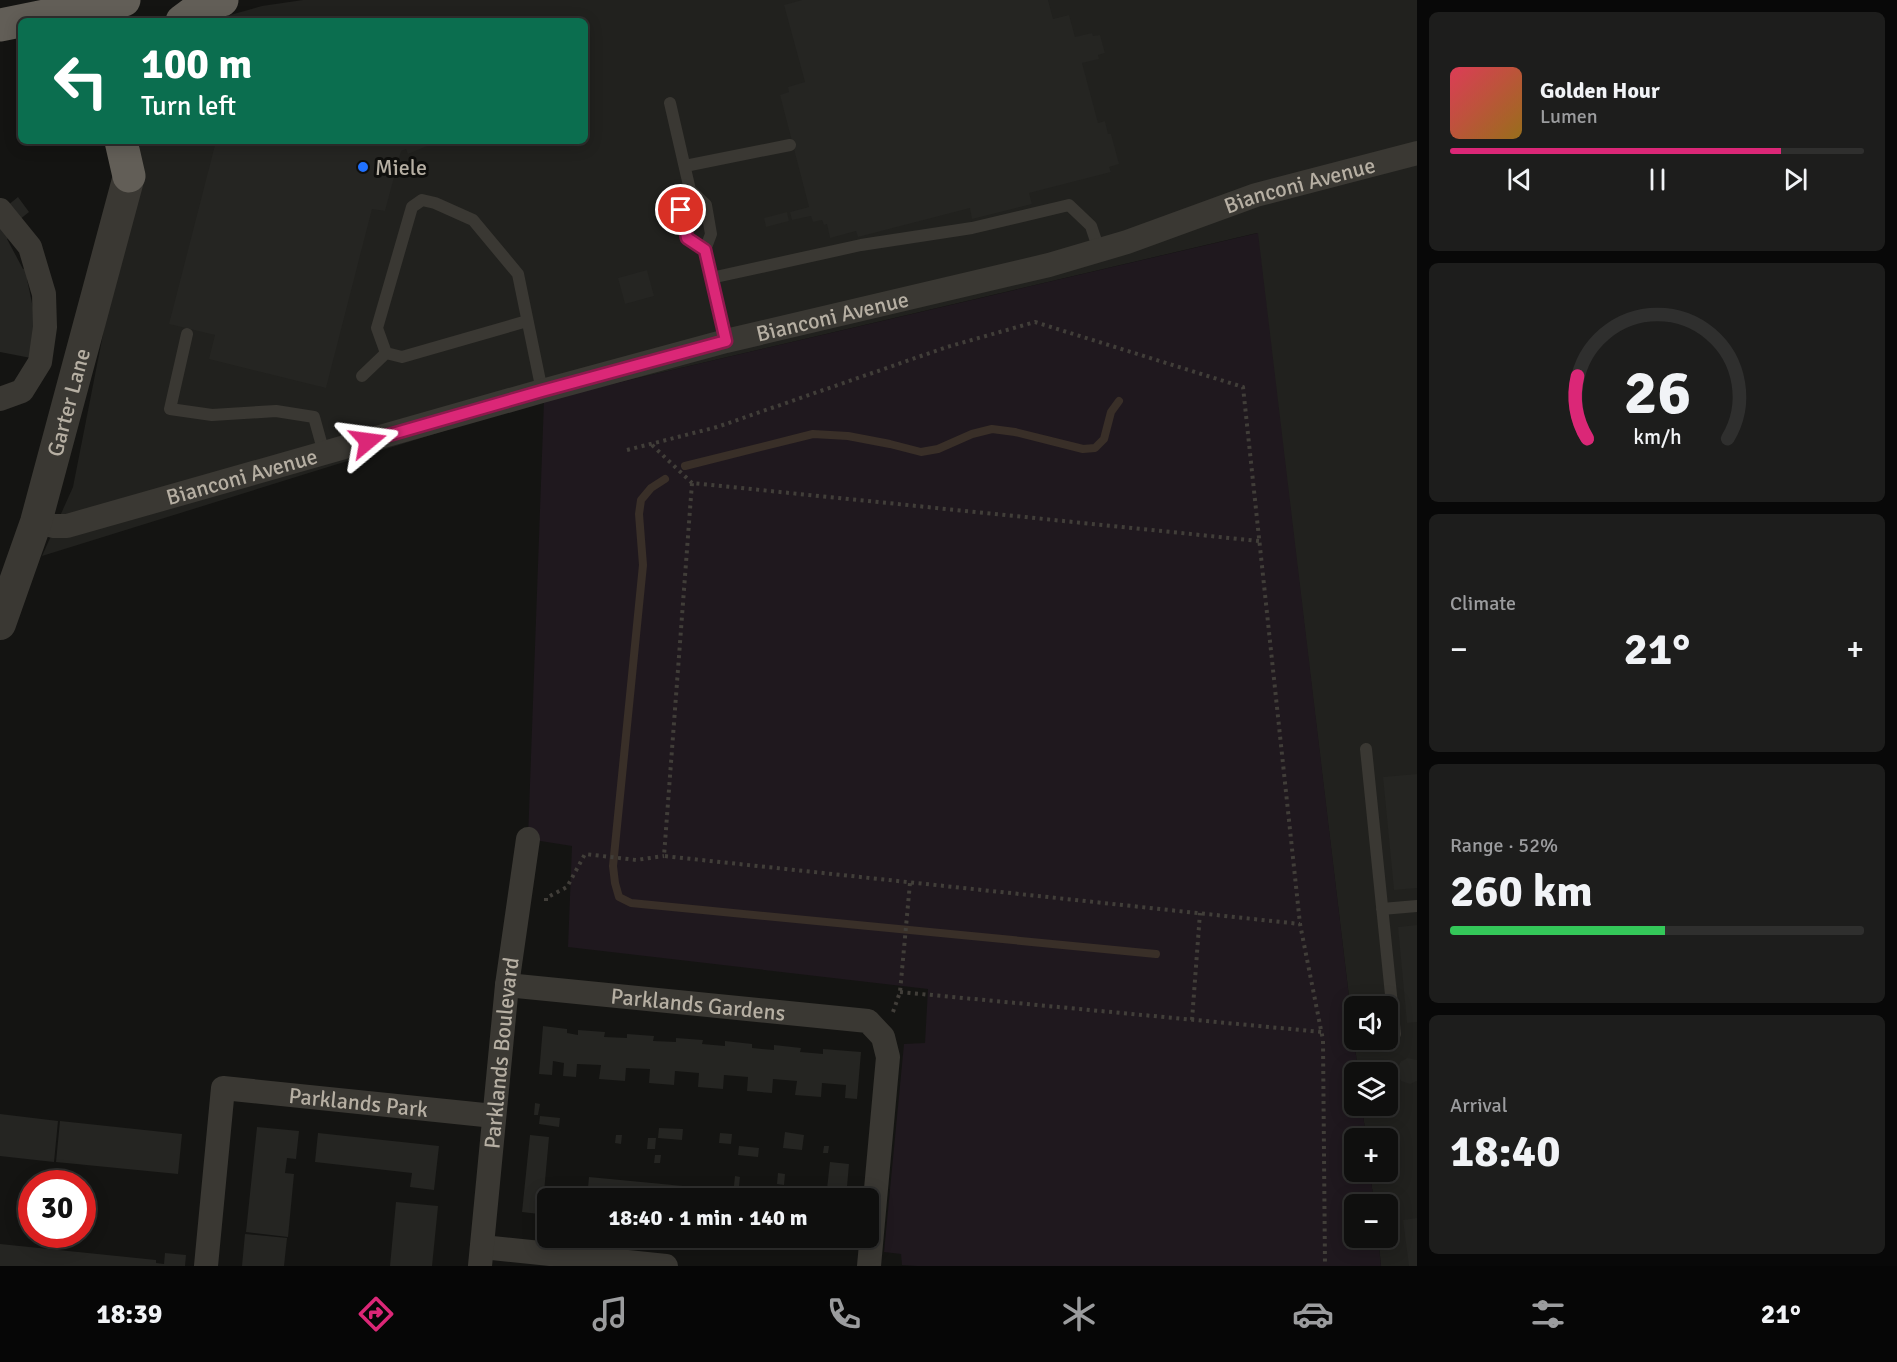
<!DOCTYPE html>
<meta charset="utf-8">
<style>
body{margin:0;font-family:Signika,sans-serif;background:#1d1d1c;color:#f1f3f6;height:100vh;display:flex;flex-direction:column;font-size:22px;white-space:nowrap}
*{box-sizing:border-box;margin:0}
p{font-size:20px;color:#9b9c9e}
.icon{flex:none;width:33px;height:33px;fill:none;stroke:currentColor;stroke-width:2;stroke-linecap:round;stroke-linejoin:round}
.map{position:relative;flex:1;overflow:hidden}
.sheet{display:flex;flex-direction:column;gap:12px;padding:12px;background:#080808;width:480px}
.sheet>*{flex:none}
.guide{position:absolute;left:18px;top:18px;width:570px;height:126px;border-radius:9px;box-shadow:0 3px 15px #0003,0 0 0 2px #2f2f2e;background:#0b6e4f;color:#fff;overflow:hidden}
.tools{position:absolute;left:1344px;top:996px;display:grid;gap:12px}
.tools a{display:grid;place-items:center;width:54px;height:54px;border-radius:9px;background:#0f0f0e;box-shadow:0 3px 15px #0003,0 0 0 2px #2f2f2e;font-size:30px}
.speed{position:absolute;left:18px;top:1170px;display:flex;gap:12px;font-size:30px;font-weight:700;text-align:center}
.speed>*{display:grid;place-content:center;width:78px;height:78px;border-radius:50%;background:#0f0f0e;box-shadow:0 3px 15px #0003,0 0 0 2px #2f2f2e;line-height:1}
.speed .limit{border:9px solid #d22;background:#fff;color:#111}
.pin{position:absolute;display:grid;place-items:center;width:51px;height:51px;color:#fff;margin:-26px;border:3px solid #fff;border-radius:50%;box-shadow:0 2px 6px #0007}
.me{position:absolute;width:66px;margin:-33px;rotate:74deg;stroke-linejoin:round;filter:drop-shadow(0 0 4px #0008)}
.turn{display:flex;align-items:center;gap:21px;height:126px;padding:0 24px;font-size:27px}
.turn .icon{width:78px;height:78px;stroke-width:2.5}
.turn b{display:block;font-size:42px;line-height:51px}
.big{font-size:45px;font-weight:700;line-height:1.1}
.sheet .tile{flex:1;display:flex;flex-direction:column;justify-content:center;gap:9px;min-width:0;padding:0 21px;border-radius:9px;background:#1d1d1c}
.sheet .dial{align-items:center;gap:0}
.dial svg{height:156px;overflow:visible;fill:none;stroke:#2f2f2e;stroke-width:7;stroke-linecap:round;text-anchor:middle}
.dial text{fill:#f1f3f6;stroke:none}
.song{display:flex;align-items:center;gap:18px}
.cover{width:72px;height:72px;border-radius:9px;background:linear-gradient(135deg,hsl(350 70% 55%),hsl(40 70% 35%))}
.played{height:6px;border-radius:3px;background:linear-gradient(90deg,#db2777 80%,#2f2f2e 80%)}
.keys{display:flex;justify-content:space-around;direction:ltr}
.heat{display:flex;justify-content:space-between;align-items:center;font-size:33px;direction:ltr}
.charge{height:9px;border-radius:4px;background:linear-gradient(90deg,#34c759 52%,#2f2f2e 0)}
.trip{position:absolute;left:537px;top:1188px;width:342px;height:60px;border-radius:9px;background:#0f0f0e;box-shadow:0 3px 15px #0003,0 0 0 2px #2f2f2e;font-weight:700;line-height:60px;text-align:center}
.menu{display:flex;height:96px;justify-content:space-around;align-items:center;background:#060606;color:#9b9c9e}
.menu .icon{width:42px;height:42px}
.menu .current{color:#db2777}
.menu b{font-size:27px;color:#f1f3f6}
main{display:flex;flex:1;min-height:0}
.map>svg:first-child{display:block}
.built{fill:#21211e;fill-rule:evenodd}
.green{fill:#1f181e}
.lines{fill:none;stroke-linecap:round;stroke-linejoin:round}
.stream{stroke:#392f28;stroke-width:8}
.building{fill:#252522}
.path{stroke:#413e39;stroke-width:4;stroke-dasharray:3 4.5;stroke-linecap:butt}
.service{stroke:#3a3833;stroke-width:12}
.minor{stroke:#3a3833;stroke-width:24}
.tertiary{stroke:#3a3833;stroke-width:32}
.trunk{stroke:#625e57;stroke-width:33}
.route-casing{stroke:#8e194d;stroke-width:15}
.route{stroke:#db2777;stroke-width:10}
.poi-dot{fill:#2071ff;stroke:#0f0f0d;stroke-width:2}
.labels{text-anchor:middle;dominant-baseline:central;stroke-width:6;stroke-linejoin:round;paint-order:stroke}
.poi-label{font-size:22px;fill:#b6afa3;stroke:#0f0f0d;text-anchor:start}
.street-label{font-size:22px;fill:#b6afa3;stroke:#0f0f0d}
</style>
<main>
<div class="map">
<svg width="1417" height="1266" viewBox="0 0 1417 1266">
<rect width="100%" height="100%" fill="#141412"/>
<!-- built -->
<path class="built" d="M303,0h1114v1266h-36l-3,-28h10v-34h-14l-4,-32h18v-34h-22l-4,-32h26v-34h-30l-101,-839 -713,167 -502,156 31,-69 68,-346h444v-120h-376l53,-15zM1354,1006h34v34h-34z"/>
<!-- green -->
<path class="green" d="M1258,233l100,839h-4v34h8l4,32h-12v34h16l4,32h-20v34h24l3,28h-464l-15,-1 -1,-11 -17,-2 20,-208 21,-1 3,-54 -360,-42 4,-101 -44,-7 16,-439z"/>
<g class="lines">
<!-- stream -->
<path class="stream" d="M685,466l128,-32 35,2 42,8 31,8 17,-3 34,-15 20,-5 23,3 68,17 12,-1 9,-9 7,-27 8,-11
M665,479l-14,9 -10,12 -2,14 4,51 -30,301 2,17 4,14 12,6 525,51"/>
</g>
<!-- building -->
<path class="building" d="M802,0h246l5,19 16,-4 6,22 17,-4 1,3 7,-1 5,18 -7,2 1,4 -17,4 16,60 7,-2 3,13h3l8,30 -10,3 2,5 -82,21 3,11 -60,15 -2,-11 -112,29 -2,-6 -26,7 -3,-14 -3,1 -2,-5 -9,2 -2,-6 -19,4 -2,-8 19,-5 -29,-112 9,-3 -1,-5 17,-5 -21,-77z
M216,141h223l-31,13 -2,-5 -5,2 -16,60 -13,-2 -46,179 -117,-29 6,-24 -46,-11z
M18,197l11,15 -10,8 -12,-14z
M787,212l2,9 -23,6 -2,-9z
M0,222l11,14 -4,3 16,30 4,-2 4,10 -4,2 6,29 1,15 -3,35 -31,-6z
M647,270l7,26 -29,8 -7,-26z
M1417,774v114l-23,2 -11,-113z
M1417,925v97l-10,1 -9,-96z
M543,1026l24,3v4l11,2v-5l27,2 -1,5 23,1v-4l27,2 -1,5 23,1v-4l27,2 -1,4 23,2v-5l27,3v4l10,1 12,1v-5l27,3 -1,4 12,1 11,1v-5l38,3 -4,47 -12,-1 1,-13 -24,-2 -1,14 -26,-2 2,-14 -24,-2 -1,14 -25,-2 1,-14 -24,-2 -1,14 -25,-2 1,-14 -24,-2 -1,14 -25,-2 1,-14 -24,-1 -1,13 -26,-2 2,-14 -24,-1 -1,13 -13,-1 1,-13 -11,-2 -1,14 -13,-1z
M1408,1058l9,2v21l-7,3 -9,-3 -4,-8v-4l4,-8z
M535,1103l5,1 -2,11h-4z
M0,1114l58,7 -4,41 -54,-6z
M540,1116l20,2 -1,9 -20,-3z
M60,1121l122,13 -4,40 -122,-12z
M257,1127l42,4 -3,28 -9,-1 -2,15 9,1 -6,63 -42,-5z
M659,1128l24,1 -1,11 -24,-2z
M785,1132l19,3 -2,15 -19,-2z
M318,1133l121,13 -5,44 -24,-3 2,-14 -97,-11z
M720,1133l12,1 -1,10 -12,-1z
M530,1135l19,2 -6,66h5v12l-26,-3z
M616,1135h6l-1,9 -6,-1z
M648,1138h8l-1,11h-8z
M739,1146l20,2 -1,9 -20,-2z
M824,1146h5l-1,7h-5z
M655,1155h6l-1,8h-6z
M830,1162l19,2 -3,34h-20z
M778,1173l7,1 -1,11 -7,-1z
M735,1176l5,1 -1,9h-5z
M589,1177l208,20v-3l7,1v3h-217z
M396,1202l42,4 -6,60h-42z
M1417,1218v48h-8l-6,-46z
M245,1234l42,4 -3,28h-42z
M761,1238h31v4l-31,-3z
M813,1238h29l-1,7 -29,-3z
M0,1244l156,16v3l8,1 1,-11 21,2 -1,11h-185z"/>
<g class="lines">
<!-- path -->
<path class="path" d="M652,445l40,38
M627,450l90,-23 230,-80 88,-25 208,65 57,537 23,116 2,226
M1259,541l-567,-58 -28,373 636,68
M546,901v-3l21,-11 18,-33 51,6 28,-4
M900,992l422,40
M893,1012l7,-20 10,-109
M1192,1020l8,-107"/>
<!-- service -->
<path class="service" d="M670,103l20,87 16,15 5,29 -6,16 21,91
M685,166l105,-21
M690,190l-9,20 6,28 18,12
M711,278l150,-33 111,-17 97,-23 22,21 8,24
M527,321l-125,36 -16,-4 -9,-25 35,-121 10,-7 13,3 38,17 45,54 24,117
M187,334l-17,75 42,6 64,-4 38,6 10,36
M362,376l24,-23
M1366,749l29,285
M1382,909l35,-3"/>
<!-- minor -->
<g class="minor">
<path d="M0,210l30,37 14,47 1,33 -5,35 -18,29 -22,8"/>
<path id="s1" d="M36,522l18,4h13l475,-135 184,-50 323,-76 78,-23 129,-47 161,-42"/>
<path id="s2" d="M507,985l361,36 15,16 5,20 -19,209"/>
<path d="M482,1247l184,19"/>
<path id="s3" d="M206,1266l17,-178 271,28"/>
<path id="s4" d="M480,1266l27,-281 21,-146"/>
</g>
<!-- tertiary -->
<path class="tertiary" id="s5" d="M0,624l36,-102 93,-346"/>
<!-- trunk -->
<path class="trunk" d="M182,21l23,-17 17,-4
M0,25l124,-25
M121,141l8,35"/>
</g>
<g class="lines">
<defs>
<path id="route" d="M368,441l174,-50 184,-50 -21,-91 -18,-12 -6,-28"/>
</defs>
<!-- route casing -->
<use href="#route" class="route-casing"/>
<!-- route -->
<use href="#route" class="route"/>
</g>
<!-- markers -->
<circle class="poi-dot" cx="363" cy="167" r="6"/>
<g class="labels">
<!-- poi labels -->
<g class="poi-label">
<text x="375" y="167">Miele</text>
</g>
<!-- street labels -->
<g class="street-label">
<text stroke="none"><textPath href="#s1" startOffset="1311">Bianconi Avenue</textPath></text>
<text stroke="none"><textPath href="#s1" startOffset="825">Bianconi Avenue</textPath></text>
<text stroke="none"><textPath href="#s5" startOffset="232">Garter Lane</textPath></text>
<text stroke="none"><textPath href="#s1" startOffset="213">Bianconi Avenue</textPath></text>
<text stroke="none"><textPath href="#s2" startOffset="192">Parklands Gardens</textPath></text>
<text stroke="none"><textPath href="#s4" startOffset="214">Parklands Boulevard</textPath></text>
<text stroke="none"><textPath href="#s3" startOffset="315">Parklands Park</textPath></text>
</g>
</g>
</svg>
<div class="tools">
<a><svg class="icon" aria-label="sound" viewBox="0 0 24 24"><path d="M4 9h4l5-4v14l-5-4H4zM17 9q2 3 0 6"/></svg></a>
<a><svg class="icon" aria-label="layers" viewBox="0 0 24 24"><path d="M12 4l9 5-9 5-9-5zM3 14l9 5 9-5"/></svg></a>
<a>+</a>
<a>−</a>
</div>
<div class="speed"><div class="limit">30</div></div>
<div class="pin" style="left:681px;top:210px;background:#d93025"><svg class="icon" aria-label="arrive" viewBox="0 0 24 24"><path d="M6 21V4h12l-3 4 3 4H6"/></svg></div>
<svg class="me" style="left:368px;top:441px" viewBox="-20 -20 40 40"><path d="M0-17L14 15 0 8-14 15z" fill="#db2777" stroke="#fff" stroke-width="4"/></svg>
<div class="trip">18:40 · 1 min · 140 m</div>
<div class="guide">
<div class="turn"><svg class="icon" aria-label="left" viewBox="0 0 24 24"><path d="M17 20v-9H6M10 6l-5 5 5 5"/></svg><div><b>100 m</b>Turn left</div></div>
</div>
</div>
<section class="sheet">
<div class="tile">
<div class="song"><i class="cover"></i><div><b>Golden Hour</b><p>Lumen</p></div></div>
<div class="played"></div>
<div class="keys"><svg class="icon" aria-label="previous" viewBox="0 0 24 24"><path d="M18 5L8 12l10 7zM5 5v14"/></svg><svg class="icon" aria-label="pause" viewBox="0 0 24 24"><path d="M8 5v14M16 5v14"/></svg><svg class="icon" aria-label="next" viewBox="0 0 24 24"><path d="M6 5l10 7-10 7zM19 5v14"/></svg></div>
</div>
<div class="tile dial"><svg viewBox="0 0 100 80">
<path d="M14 69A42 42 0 1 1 86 69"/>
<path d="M14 69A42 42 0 0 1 9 37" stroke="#db2777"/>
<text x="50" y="56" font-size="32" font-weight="700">26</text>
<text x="50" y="72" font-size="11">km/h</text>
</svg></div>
<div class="tile"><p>Climate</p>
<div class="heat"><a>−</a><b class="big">21°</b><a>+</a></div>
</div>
<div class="tile"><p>Range · 52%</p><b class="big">260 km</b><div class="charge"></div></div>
<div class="tile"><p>Arrival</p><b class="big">18:40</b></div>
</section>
</main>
<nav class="menu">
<b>18:39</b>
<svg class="icon current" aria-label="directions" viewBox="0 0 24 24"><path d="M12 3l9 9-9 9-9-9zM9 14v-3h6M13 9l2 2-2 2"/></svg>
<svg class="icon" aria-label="music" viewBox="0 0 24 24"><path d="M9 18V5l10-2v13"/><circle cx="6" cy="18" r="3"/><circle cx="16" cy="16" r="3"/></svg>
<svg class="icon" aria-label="phone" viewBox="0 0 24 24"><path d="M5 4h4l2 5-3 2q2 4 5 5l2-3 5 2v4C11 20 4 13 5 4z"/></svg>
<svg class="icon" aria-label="climate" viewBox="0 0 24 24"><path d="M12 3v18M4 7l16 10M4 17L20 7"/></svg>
<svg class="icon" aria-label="car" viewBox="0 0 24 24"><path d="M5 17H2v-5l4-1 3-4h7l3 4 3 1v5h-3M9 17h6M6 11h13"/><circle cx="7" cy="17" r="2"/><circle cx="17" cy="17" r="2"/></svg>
<svg class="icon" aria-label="filters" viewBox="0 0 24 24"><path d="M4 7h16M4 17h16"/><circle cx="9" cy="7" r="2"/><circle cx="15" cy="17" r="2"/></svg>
<b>21°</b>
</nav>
